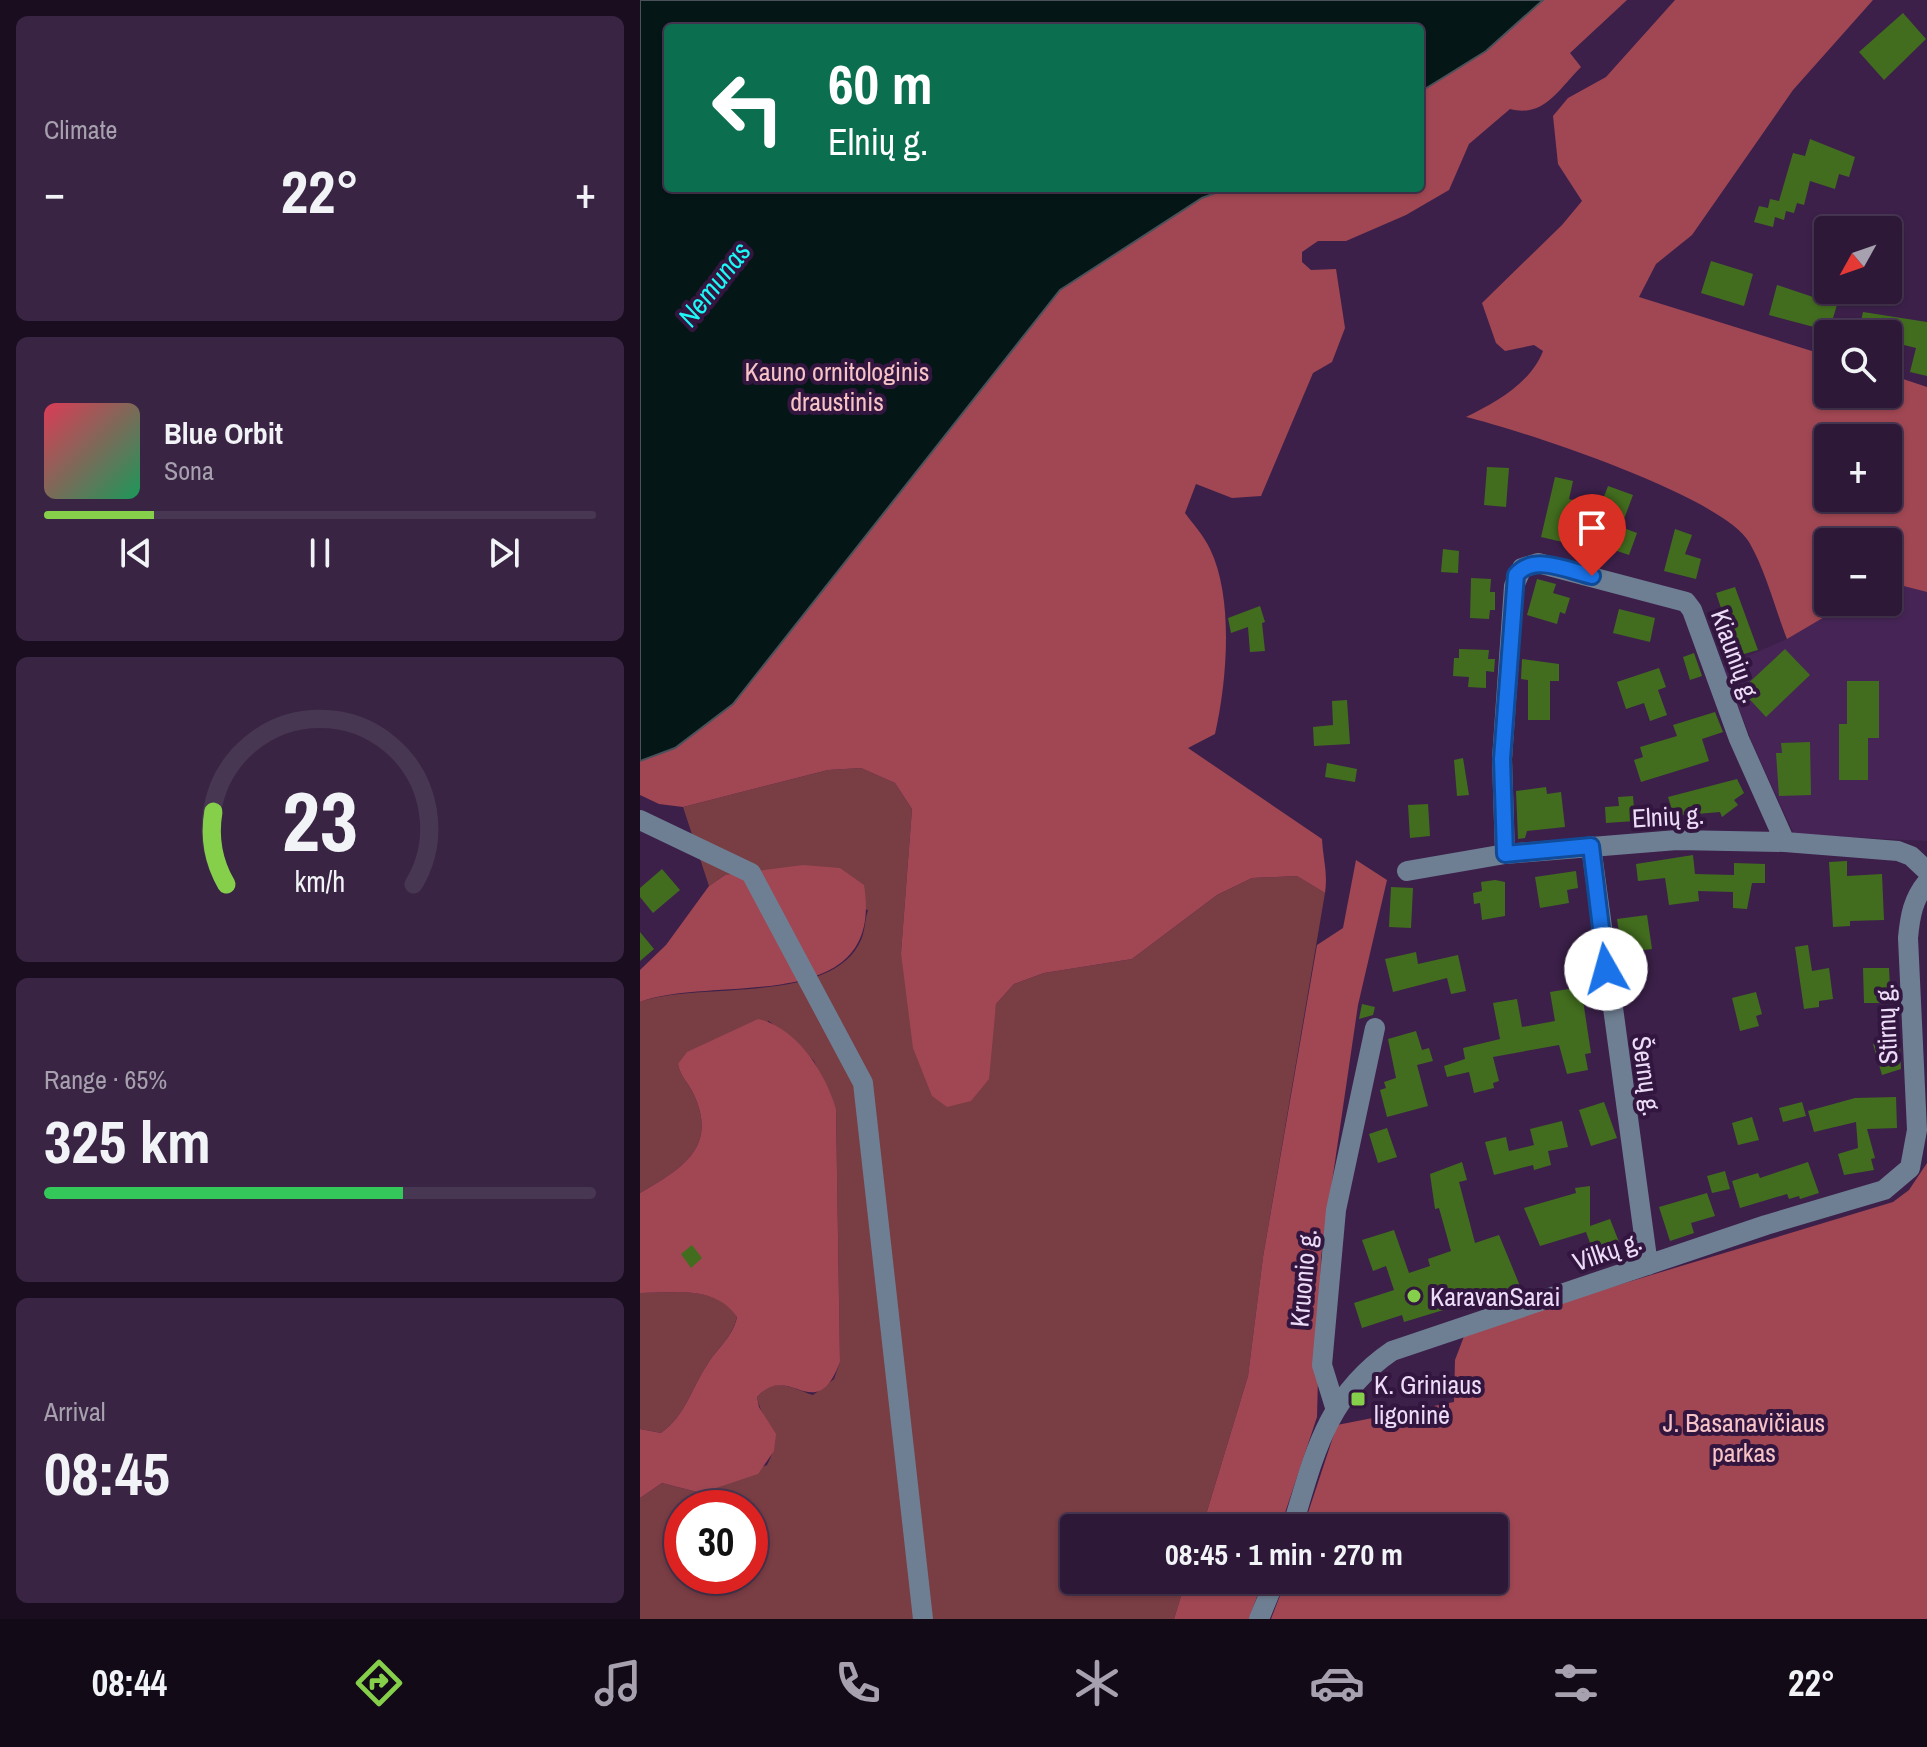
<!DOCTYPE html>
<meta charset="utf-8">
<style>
body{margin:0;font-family:"Archivo Narrow",sans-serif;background:#392543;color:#f1f3f6;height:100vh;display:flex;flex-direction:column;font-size:30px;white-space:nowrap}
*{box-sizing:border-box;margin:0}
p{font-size:26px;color:#a7a0ae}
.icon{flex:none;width:44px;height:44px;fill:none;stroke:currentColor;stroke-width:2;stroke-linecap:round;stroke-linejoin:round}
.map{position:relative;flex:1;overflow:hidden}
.panel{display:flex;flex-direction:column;gap:16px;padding:16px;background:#190d1f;width:640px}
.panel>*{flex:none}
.top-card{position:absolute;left:24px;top:24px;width:760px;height:168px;border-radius:8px;box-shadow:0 2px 6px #0004,0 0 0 2px #483753;background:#0b6e4f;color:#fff;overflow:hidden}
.needle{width:52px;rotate:230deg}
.controls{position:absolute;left:1174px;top:216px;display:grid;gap:16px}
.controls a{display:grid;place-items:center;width:88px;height:88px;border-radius:8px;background:#2d1838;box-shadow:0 2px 6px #0004,0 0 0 2px #483753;font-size:40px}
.speed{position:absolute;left:24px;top:1490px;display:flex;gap:16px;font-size:40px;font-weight:700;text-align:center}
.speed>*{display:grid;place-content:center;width:104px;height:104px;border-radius:50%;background:#2d1838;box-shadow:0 2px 6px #0004,0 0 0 2px #483753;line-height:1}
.speed .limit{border:12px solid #d22;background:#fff;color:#111}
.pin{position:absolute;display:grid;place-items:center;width:68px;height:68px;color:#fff;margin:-82px -34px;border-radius:50% 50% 50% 0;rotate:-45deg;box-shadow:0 0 8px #0007}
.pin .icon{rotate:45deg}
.me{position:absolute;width:88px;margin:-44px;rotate:353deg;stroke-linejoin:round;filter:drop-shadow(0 0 6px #0008)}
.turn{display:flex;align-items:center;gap:28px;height:168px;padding:0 32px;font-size:36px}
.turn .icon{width:104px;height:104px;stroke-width:2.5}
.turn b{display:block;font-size:56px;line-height:68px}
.big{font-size:60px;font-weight:700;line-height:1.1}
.panel .card{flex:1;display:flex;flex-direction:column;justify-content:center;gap:12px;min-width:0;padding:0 28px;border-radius:12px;background:#392543}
.panel .dial{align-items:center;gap:0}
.dial svg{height:208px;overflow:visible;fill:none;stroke:#483753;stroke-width:7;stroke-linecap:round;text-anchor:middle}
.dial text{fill:#f1f3f6;stroke:none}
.song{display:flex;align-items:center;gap:24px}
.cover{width:96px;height:96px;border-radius:12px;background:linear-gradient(135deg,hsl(350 70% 55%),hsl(150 70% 35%))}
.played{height:8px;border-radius:4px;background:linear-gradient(90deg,#86cf4b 20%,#483753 20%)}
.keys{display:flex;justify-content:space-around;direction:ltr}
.heat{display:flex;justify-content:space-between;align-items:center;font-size:44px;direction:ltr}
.charge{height:12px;border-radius:6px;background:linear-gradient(90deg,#34c759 65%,#483753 0)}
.trip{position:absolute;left:420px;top:1514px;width:448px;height:80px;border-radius:8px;background:#2d1838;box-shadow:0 2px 6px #0004,0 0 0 2px #483753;font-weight:700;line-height:80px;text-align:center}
.dock{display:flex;height:128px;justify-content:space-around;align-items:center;background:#120a16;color:#a7a0ae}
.dock .icon{width:56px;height:56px}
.dock .selected{color:#86cf4b}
.dock b{font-size:36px;color:#f1f3f6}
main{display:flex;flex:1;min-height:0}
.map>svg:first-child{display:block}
.built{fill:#462556}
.green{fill:#793d44;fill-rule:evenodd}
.forest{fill:#a04753;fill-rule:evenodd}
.water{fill:#051616;stroke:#4b515a;stroke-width:2}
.building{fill:#426d1e}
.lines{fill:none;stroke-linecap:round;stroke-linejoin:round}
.minor{stroke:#6f7f93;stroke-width:20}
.route-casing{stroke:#114b97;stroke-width:20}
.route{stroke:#1a73e8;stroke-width:14}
.poi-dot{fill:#86cf4b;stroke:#32163f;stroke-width:3}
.labels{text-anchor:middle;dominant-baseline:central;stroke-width:8;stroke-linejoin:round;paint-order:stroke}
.park-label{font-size:26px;fill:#f7c3c6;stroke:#32163f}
.street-label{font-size:26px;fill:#eddcf7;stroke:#32163f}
.poi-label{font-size:26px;fill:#eddcf7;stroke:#32163f;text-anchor:start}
.water-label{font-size:28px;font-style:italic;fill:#1df8f6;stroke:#32163f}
</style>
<main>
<section class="panel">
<div class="card"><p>Climate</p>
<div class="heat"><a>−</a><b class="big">22°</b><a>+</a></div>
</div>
<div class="card">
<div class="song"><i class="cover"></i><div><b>Blue Orbit</b><p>Sona</p></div></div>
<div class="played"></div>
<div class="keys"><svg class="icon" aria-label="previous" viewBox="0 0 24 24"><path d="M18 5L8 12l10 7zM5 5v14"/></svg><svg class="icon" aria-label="pause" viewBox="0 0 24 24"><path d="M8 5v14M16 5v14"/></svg><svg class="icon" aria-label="next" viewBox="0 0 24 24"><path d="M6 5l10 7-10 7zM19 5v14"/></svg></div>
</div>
<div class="card dial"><svg viewBox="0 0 100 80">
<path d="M14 69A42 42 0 1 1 86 69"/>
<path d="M14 69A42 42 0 0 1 9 41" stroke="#86cf4b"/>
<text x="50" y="56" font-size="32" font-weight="700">23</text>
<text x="50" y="72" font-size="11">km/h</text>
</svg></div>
<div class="card"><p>Range · 65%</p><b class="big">325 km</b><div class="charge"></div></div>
<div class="card"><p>Arrival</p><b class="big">08:45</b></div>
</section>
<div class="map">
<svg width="1287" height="1619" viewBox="0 0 1287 1619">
<rect width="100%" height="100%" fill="#3c204a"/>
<!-- built -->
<path class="built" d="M1248,582l39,10v249l-133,-7 -41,-89 -30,-78 64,-28 63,-37h38z"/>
<!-- green -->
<path class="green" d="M221,768l34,15 17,26 -11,144 90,87 5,-36 18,-20 30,-11 88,-14 85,-64 35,-17 45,-2 28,17 -62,364 -15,119 -46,152h-128v52h112l-12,39h-534v-121l22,-15 39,10 66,-28c19,-37 -4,-37 -10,-68 18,-21 32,-10 56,-2l21,-16 6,-17 -4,-253 -22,-48 -45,-40 -91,43c2,13 12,20 17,33 22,52 -14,72 -55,96v-191c56,-21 192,4 221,-62 4,-9 4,-21 7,-30l-143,-35 -16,11 -26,-79 145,-37zM42,1508h68v68h-68z
M0,1293c35,0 75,-8 97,23 -4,21 -19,31 -30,49 -16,24 -21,50 -46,68l-21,-4z"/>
<!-- forest -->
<path class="forest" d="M903,0h84l-57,53 11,14c-23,23 -37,51 -71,42l-41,35 -20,46 -43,25 -60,26h-28l-16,11v10l9,8 25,-1 9,59 -13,34 -19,11 -52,123 -29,2 -36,-14 -11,29c8,11 19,23 25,36 24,49 17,133 5,185l-27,14 134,91c1,20 6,34 3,54l-28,-17 -45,2 -35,17 -85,64 -88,14 -30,11 -18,20 -7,75 -18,22 -24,6 -15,-11 -19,-48 -12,-95 11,-144 -17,-26 -34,-15 -33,2 -145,37 -24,-3 -19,-9v-34l35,-13 58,-44 327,-414 142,-92 27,-10h191v-96l66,-41z
M1035,0h198l-80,90 -101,145 -36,29 -17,33 189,59v38h60v-20l39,13v205l-39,-10v-40h-60v60h22l-63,37c-12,-30 -21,-68 -38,-97 -29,-47 -226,-111 -283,-125 29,-14 65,-34 77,-66l-9,-6 -29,6 -9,-8 -14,-40 80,-78 20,-24 -24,-37 -5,-48 15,-18 38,-21zM1188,438h60v60h-60z
M716,860l31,20 -29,125 -37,252 -4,160 -37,111h-78l46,-152 15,-119 54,-312 26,-17z
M163,865l37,3 24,17c22,134 -150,89 -224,117v-32l26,-25 43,-59 16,-11z
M118,1019c39,8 68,55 78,90l4,253c-25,66 -50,-2 -83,35l2,10 17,27 -2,17 -16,23 -57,19 -39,-10 -22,15v-69l21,4c25,-18 30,-44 46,-68 11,-18 26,-28 30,-48 -22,-32 -62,-24 -97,-24v-100c41,-24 77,-44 55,-96 -5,-13 -15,-20 -17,-33l9,-12z
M1287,1163v456h-656l15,-39h208v-52h-191l34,-103 117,-23 1,-42 11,-29 427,-129 16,-12z
M546,1580h77l-14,39h-75z"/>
<!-- water -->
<path class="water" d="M0,0h903l-57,51 -66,41v-64h-752v160h561l-27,10 -142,92 -327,414 -58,44 -35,13z"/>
<!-- building -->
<path class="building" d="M1263,13l23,26 -42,41 -25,-28z
M1170,139l45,18 -6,20 -10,-3 -4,15 -25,-8 -6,24 -7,-2 -3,10 -8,-2 -2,9 -9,-3 -2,10 -19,-5 5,-16 9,2 2,-9 9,2 14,-48 12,3z
M1071,261l42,13 -9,32 -43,-13z
M1137,285l60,20 -8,26 -60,-16z
M1223,312l64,10v54l-17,-4 6,-24 -28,-7v-7h-30z
M847,467l22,1 -3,39 -22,-2z
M915,477l18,4 -4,18 31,8 8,-21 25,9 -12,32 16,6 -8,22 -59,-20 -3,8 -26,-6z
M1035,529l17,6 -7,19 16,5 -5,20 -32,-8z
M803,549l16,2 -1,22 -17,-1z
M831,578l20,1 -1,13h5v18h-5l-1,9 -19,-1z
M897,579l19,5 -3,9 17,5 -5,16 -5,-2 -3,12 -30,-9z
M1095,587l23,63 -21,6 -21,-63z
M620,606l5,16 -3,1 3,28 -15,1 -2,-25 -17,6 -3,-15z
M979,609l36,9 -5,24 -37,-9z
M819,649l30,1 -1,9h7l-1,13 -8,-1v17l-18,-1 1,-10 -16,-1 1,-18h5z
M1145,649l25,26 -44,42 -25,-27z
M1054,653l8,23 -12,4 -7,-23z
M882,659l37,5v17h-9v39h-22v-40l-7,-1z
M1019,668l7,19 -8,3 9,25 -17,6 -6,-18 -18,6 -9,-27z
M1207,681h32v57h-11v42h-29v-56h8z
M707,700l3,44 -36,2 -1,-19 20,-2 -1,-24z
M1075,712l8,20 -21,7 7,22 -68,21 -7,-22 9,-3 -3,-10 37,-11 -4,-11z
M1170,742l1,53 -32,1 -3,-43h6l-1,-10z
M823,758l6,37 -12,1 -3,-36z
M687,763l30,6 -2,13 -30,-5z
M1097,779l7,14 -10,7 4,5 -16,12 -2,-5 -46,4 -6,-19z
M906,787l1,7 14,-2 4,35 -38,4 -2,7 -7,1 -2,-48z
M993,796l2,25 -29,2 -1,-16 14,-1 -1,-9z
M788,804l2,32 -20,2 -2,-33z
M1053,855l2,19 39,1v-12l31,1v19h-13l-5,26 -14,-1v-16l-35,-1 1,10 -30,4 -4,-27 -27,3 -2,-17z
M1207,861v15l35,-2 2,46 -34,1v5l-17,1 -4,-65z
M22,869l18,21 -27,23 -13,-16v-9z
M936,871l2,17 -11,2 2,13 -29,5 -5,-31z
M855,880l10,2v34l-23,4 -2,-17 -6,1 -1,-11 9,-2 -1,-9z
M751,887l22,1 -2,40 -22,-1z
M1007,915l5,34 -30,4 -5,-34z
M0,932l14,17 -14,12z
M1168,945l4,26 17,-3 4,31 -14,2v6l-15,2 -9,-62z
M776,952l2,12 40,-9 8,36 -15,3 -4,-16 -54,14 -8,-33z
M1223,968h26l1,20h-5v15h-21z
M941,987l10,66 -6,1 3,16 -21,4 -8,-29 -66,12 6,24 -6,2 1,5 -20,5 -5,-21 -22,5 -3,-11 21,-7 -2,-11 37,-9 -7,-36 24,-4 5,28 33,-6 -5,-29z
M1116,992l6,22 -6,2 3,10 -19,5 -8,-33z
M722,1004l13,3 -2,8 -14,4z
M776,1031l6,19 7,-2 4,13 -16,4 11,41 -41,11 -7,-27 6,-2 -2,-6 12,-4 -8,-39z
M1252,1038l3,10 5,-1 1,22 -19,6 -9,-31z
M1256,1097l1,31 -30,1 8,29 -4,1 3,11 -30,5 -6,-21 20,-6 -2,-26 -42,10 -6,-21 47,-13z
M964,1102l13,36 -26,8 -12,-36z
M1162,1102l4,14 -23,6 -4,-14z
M1112,1117l7,23 -21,5 -6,-22z
M922,1121l6,26 -20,4 3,14 -17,5 -1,-5 -39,10 -9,-33 21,-5 3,14 25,-6 -4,-16z
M747,1128l10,29 -19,6 -9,-29z
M822,1162l5,18 -8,2 16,61 24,-8 21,51 -12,3 2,6 -12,4 -2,-5 -92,28 -2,-7 -40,13 -8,-25 40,-13 -8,-24 -13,5 -11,-31 32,-10 15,43 21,-7 -2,-7 23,-8 -12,-43 -4,1 -5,-35z
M1168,1162l11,31 -19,6 -1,-3 -10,3 -2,-5 -47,14 -8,-27 26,-8 2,5z
M1085,1171l5,18 -18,4 -5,-17z
M950,1186v40l20,-7 9,23 -26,9 -7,-19 -46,14 -16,-38 52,-15 -1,-5z
M1067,1193l8,23 -24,7 3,10 -24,8 -11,-34z
M52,1245l10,13 -11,10 -10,-14z"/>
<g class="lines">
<!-- minor -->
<path class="minor" d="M0,820l111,53 112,210 60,536
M951,846l57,419
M865,854l-3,-95 12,-173 8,-18 16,-5 148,39 6,8 47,129 46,103
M767,871l98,-17 172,-14 108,2 113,9 13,5 16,15
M695,1407l-13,-42 14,-155 39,-182
M652,1528c22,-72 34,-132 100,-177l374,-126 118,-35 26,-22 7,-38 -9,-192c2,-22 5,-39 19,-56
M619,1619l16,-39"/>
</g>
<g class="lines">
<defs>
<path id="route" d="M952,576c-23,-5 -58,-23 -76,-1l-14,184 3,95 86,-8 15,123"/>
</defs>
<!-- route casing -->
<use href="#route" class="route-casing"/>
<!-- route -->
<use href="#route" class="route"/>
</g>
<!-- markers -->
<g class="poi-dot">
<circle cx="774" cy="1296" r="8"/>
<rect x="710" y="1391" width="16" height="16" rx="4"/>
</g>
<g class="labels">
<!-- park labels -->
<g class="park-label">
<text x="197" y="371">Kauno ornitologinis<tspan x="197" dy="30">draustinis</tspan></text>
<text x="1104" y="1422">J. Basanavičiaus<tspan x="1104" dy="30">parkas</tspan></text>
</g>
<!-- street labels -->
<g class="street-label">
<text transform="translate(1096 656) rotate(70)">Kiaunių g.</text>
<text transform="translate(1028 816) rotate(-3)">Elnių g.</text>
<text transform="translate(1246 1024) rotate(-93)">Stirnų g.</text>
<text transform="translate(1007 1076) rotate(82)">Šernų g.</text>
<text transform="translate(967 1251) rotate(-19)">Vilkų g.</text>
<text transform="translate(663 1278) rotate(-85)">Kruonio g.</text>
</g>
<!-- poi labels -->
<g class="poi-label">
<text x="790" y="1296">KaravanSarai</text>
<text x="734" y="1384">K. Griniaus<tspan x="734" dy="30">ligoninė</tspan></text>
</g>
<!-- water labels -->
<g class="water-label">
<text transform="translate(74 284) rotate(-52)">Nemunas</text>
</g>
</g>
</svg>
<div class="controls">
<a><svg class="needle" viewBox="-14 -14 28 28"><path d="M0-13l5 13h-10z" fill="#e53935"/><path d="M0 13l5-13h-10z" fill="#a7a0ae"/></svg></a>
<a><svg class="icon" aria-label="search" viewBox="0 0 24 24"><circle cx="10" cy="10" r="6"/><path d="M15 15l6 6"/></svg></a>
<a>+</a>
<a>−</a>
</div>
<div class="speed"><div class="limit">30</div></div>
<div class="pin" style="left:952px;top:576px;background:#d93025"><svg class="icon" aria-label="arrive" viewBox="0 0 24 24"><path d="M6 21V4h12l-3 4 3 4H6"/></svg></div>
<svg class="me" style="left:966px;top:969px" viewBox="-20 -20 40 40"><circle r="19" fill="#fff"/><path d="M0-13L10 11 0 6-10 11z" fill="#1a73e8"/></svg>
<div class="trip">08:45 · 1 min · 270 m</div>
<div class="top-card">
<div class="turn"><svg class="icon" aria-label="left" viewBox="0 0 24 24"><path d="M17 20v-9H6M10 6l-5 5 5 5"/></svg><div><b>60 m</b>Elnių g.</div></div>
</div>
</div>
</main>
<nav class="dock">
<b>08:44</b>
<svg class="icon selected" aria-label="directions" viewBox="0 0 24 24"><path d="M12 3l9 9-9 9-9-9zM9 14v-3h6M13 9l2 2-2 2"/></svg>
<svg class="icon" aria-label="music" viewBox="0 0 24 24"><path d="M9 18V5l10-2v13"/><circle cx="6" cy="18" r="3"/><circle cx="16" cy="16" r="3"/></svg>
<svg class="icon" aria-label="phone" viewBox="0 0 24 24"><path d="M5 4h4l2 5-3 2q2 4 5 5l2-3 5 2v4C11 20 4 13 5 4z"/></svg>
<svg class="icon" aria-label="climate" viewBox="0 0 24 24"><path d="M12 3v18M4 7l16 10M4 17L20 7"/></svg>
<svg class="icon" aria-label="car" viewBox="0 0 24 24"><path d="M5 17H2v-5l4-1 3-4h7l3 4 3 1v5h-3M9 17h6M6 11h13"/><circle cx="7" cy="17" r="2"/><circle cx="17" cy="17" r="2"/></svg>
<svg class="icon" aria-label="filters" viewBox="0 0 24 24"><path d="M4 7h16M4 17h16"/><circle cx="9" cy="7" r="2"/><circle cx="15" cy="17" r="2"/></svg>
<b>22°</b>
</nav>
